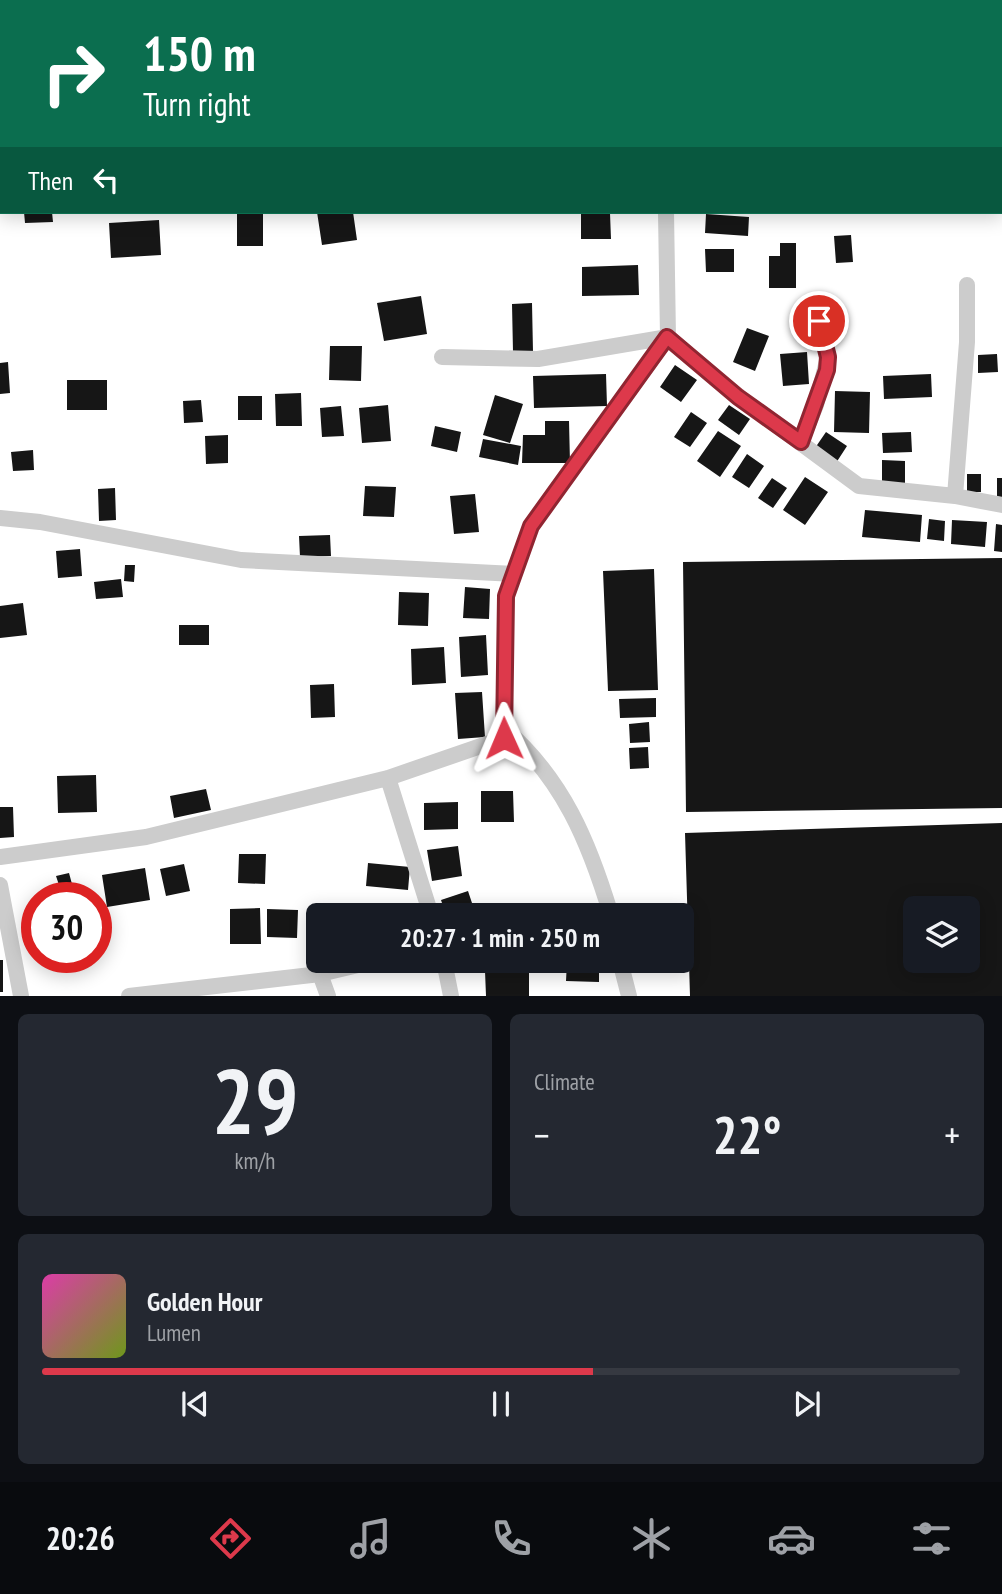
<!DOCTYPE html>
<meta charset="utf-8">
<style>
body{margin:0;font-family:"PT Sans Narrow",sans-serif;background:#242831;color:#f1f3f6;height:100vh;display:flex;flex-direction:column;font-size:26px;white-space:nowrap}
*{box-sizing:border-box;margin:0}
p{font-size:23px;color:#9ea1a6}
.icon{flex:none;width:38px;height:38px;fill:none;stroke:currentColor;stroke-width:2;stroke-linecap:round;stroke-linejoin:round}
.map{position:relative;height:996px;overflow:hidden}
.drawer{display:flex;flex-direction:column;gap:18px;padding:18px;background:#0d0f14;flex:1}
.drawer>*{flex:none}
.hud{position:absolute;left:0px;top:0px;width:1003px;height:214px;box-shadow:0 4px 18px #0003;background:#0b6e4f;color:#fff;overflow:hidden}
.fabs{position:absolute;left:903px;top:896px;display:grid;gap:14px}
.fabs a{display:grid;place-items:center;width:77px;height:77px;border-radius:10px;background:#171b24;box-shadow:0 4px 18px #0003;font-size:35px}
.speed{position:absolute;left:21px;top:882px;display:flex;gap:14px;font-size:35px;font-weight:700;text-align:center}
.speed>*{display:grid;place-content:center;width:91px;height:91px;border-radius:50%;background:#171b24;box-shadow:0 4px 18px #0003;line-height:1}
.speed .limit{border:10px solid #d22;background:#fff;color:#111}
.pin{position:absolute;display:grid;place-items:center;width:60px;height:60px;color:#fff;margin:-30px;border:4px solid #fff;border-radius:50%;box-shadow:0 2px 7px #0007}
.me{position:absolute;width:77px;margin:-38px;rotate:359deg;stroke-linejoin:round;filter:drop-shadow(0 0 5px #0008)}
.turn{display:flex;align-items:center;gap:24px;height:147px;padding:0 28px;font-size:32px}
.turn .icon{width:91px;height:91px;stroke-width:2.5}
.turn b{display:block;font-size:49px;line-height:60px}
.then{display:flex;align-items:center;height:66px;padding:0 28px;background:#0003;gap:14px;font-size:26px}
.big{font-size:52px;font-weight:700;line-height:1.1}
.drawer .card{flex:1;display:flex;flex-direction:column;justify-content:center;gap:10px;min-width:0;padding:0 24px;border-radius:10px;background:#242831}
.drawer .dial{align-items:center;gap:0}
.dial b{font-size:91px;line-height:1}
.song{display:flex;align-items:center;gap:21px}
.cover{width:84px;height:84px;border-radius:10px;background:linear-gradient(135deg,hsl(320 70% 55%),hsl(80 70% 35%))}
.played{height:7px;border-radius:4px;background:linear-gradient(90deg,#dd394b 60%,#363941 60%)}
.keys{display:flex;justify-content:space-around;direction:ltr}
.heat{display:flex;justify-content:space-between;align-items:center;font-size:38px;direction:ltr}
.drawer .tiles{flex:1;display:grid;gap:18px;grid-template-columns:1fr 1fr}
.card:last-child{grid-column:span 2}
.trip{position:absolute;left:306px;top:903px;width:388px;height:70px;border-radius:10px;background:#171b24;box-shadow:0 4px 18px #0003;font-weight:700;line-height:70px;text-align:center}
.tab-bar{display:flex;height:112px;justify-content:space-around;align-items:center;background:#090b0e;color:#9ea1a6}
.tab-bar .icon{width:49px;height:49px}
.tab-bar .on{color:#dd394b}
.tab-bar b{font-size:32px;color:#f1f3f6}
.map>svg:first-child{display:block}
.building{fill:#161616;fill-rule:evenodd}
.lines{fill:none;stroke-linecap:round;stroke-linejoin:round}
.street{stroke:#ccc;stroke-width:16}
.route-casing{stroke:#902531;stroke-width:18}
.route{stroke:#dd394b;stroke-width:12}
</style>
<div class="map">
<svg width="1002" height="996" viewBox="0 0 1002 996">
<rect width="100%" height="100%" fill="#fff"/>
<!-- building -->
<path class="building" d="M24,212h28l1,10 -28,1z
M237,212h26v34h-26z
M317,212h36l4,28 -35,5z
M581,213h29l1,26h-30z
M706,214l43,3 -1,19 -43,-3z
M159,220l2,35 -50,3 -2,-35z
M851,235l2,27 -17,1 -2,-27z
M780,243h16v45h-27v-32h11z
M705,249h29v23h-28z
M638,265l1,30 -57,1v-29z
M421,296l6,38 -43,7 -7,-38z
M532,303l1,49h-20l-1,-48z
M747,328l22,8 -14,35 -22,-9z
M330,346h32l-1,35 -32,-1z
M807,352l2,32 -26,2 -3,-32z
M997,354l1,18 -20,1v-18z
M8,362l2,31 -10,1v-31z
M675,365l22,15 -16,22 -21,-15z
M606,374l1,32 -73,2 -1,-32z
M931,374l1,23 -48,2 -1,-23z
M67,380h40v30h-40z
M835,391l35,1 -1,41 -35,-1z
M301,393l1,33h-26l-1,-32z
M495,395l28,9 -13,39 -27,-8z
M238,396h24v24h-24z
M201,400l2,22 -19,1 -1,-22z
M388,405l3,36 -29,2 -3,-35z
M729,405l21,14 -11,16 -21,-15z
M341,406l3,30 -22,1 -2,-29z
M691,412l16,11 -17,24 -16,-10z
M545,421h24l1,42h-48l1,-28h22z
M435,426l26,6 -4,20 -26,-6z
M718,431l23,15 -21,31 -23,-16z
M826,432l21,14 -11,17 -21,-15z
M911,432l1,20 -29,1 -1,-20z
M228,435v28l-22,1 -1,-28z
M483,439l38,7 -3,19 -39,-8z
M33,450l1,20 -21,1 -2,-19z
M747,454l17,12 -15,22 -17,-11z
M882,460l23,1v25h-23z
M967,474h14v18h-14z
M805,477l23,15 -23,33 -22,-15z
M772,478l15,10 -14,20 -15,-10z
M997,478h5v21h-5z
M365,486l31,1 -2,30 -31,-1z
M115,488l1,32 -17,1 -1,-32z
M475,494l4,38 -25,2 -4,-38z
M865,510l57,5 -2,27 -58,-5z
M929,519l16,2 -1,20 -17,-2z
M952,520l35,2 -2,25 -34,-3z
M996,524l6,1v27l-8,-1z
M330,535l1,21 -31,1 -1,-21z
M80,549l2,27 -24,2 -2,-27z
M1002,558v250l-316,4 -3,-250z
M125,565h10l-1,17 -10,-1z
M654,569l4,121 -50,1 -5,-120z
M121,579l2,18 -27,2 -2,-17z
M465,587l25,2 -1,30 -26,-1z
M399,592l30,1 -1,33 -30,-1z
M23,603l4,32 -27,3v-32z
M179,625h30v20h-30z
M486,635l2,40 -27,2 -2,-40z
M444,647l2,36 -34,2 -1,-36z
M334,684l1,33 -24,1 -1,-33z
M482,692l3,45 -27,2 -3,-46z
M656,698v19l-36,1 -1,-19z
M649,722l1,20 -20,1 -1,-19z
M648,747l1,21 -19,1 -1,-21z
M96,775l1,37 -39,1 -1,-37z
M206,789l5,21 -37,8 -4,-22z
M481,791h32l1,31h-33z
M458,802v27l-34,1v-27z
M0,807h13l1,30 -14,1z
M1002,823v173h-312l-5,-163zM915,908h53v53h-53z
M458,846l4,30 -30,5 -5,-31z
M239,854h27l-1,30 -27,-1z
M368,863l42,4 -2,23 -42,-4z
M184,864l6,27 -24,5 -6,-27z
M145,868l5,32 -43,7 -5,-32z
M69,873l3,11 -12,4 -4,-12z
M468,891l8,24h-30l-5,-15z
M406,905v10h-29l-1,-8z
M260,908l1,36h-31v-35z
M267,909l31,1 -1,28 -30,-1z
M0,960h3v32h-3z
M485,961h25v1l-24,5z
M567,961h32v21l-33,-1z
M529,970v26h-43l-1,-25z"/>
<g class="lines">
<!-- street -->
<path class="street" d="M207,0v2
M336,0v2
M668,0v2
M225,2l9,-2
M1001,6h1
M0,66h2
M1001,149h1
M666,212l2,125 70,60 121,89 96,10 47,9
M442,357l96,2 130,-22
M801,442l15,-37 12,-48 -15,-55
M955,496l12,-154v-57
M0,518l40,4 201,38 273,14
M504,728c59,51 85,114 107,187
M388,778l43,137
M0,857l146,-20 242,-59 116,-40 2,-142 25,-70 137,-189
M0,885l21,111
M444,961l7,35
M620,961l9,35
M320,974l8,22
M129,996l191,-22 55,-13"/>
</g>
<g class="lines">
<defs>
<path id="route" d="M504,738l2,-142 25,-70 136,-189 71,60 63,45 26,-72 1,-13 -9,-36"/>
</defs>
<!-- route casing -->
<use href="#route" class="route-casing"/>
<!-- route -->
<use href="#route" class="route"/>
</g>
</svg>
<div class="fabs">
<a><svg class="icon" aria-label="layers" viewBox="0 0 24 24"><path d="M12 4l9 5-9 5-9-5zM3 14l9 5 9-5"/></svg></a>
</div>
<div class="speed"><div class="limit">30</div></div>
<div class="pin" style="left:819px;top:321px;background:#d93025"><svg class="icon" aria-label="arrive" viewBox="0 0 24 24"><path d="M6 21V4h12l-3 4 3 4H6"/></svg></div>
<svg class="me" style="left:504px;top:738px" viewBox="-20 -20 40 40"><path d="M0-17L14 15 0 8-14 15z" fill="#dd394b" stroke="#fff" stroke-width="4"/></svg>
<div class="trip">20:27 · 1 min · 250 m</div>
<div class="hud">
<div class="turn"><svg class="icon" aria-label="right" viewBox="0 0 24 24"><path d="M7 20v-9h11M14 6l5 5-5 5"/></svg><div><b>150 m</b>Turn right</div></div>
<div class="then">Then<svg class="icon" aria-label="left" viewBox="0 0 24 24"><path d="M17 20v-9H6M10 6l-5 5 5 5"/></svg></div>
</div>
</div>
<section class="drawer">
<div class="tiles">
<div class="card dial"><b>29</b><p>km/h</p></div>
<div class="card"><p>Climate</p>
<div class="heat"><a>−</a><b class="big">22°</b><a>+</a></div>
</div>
<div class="card">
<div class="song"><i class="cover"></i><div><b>Golden Hour</b><p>Lumen</p></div></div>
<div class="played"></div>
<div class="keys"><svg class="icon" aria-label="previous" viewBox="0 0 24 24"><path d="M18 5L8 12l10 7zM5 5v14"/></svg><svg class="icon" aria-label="pause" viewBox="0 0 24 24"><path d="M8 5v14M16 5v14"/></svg><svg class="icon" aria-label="next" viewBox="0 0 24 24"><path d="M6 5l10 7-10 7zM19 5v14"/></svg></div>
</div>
</div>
</section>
<nav class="tab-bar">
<b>20:26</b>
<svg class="icon on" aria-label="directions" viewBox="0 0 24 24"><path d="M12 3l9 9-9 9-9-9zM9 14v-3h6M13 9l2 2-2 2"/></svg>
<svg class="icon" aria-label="music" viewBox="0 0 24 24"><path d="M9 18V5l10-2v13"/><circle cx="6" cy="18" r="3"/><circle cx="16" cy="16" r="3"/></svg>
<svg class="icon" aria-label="phone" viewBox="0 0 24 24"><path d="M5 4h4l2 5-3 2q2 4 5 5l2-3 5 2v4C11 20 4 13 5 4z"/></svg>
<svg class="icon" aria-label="climate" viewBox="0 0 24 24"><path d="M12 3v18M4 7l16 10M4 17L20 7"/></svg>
<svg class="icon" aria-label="car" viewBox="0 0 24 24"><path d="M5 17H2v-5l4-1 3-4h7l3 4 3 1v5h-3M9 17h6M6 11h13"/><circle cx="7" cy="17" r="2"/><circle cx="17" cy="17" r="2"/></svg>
<svg class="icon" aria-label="filters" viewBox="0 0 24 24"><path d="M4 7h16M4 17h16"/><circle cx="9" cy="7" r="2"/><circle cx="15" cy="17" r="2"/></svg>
</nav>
